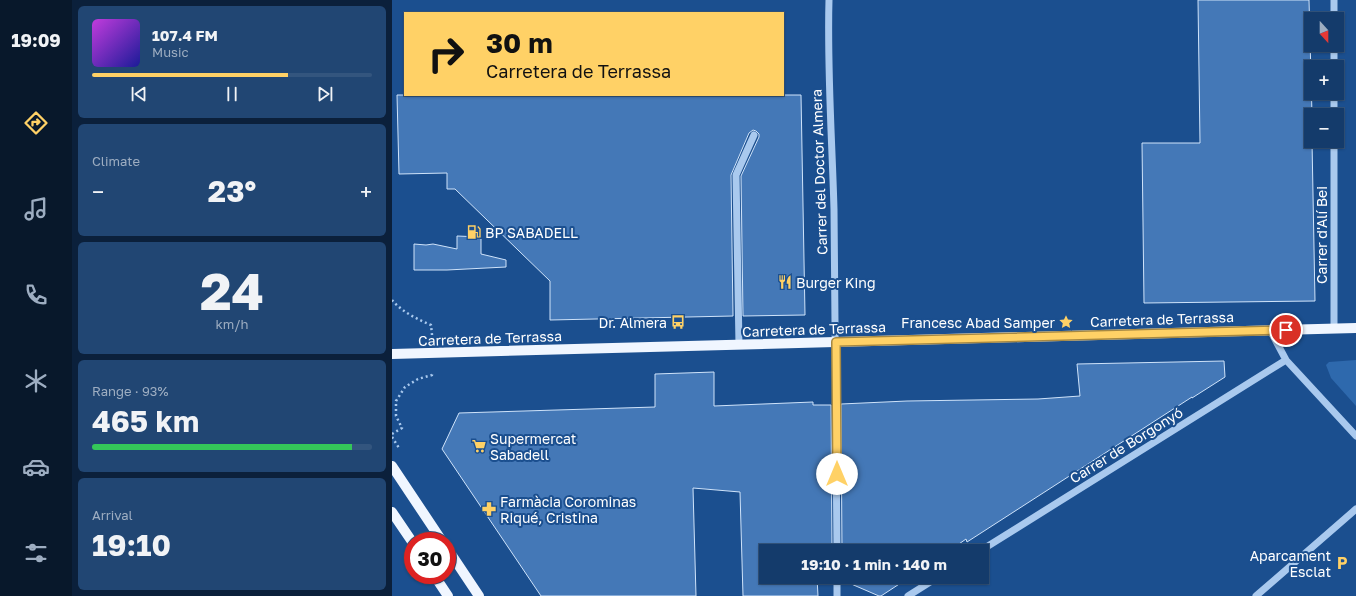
<!DOCTYPE html>
<meta charset="utf-8">
<style>
body{margin:0;font-family:"Golos Text",sans-serif;background:#214673;color:#f1f3f6;height:100vh;display:flex;flex-direction:column;font-size:15px;white-space:nowrap}
*{box-sizing:border-box;margin:0}
p{font-size:13px;color:#9dadc1}
.icon{flex:none;width:22px;height:22px;fill:none;stroke:currentColor;stroke-width:2;stroke-linecap:round;stroke-linejoin:round}
.map{position:relative;flex:1;overflow:hidden}
.sheet{display:flex;flex-direction:column;gap:6px;padding:6px;background:#0b203b;width:320px}
.sheet>*{flex:none}
.guide{position:absolute;left:12px;top:12px;width:380px;height:84px;border-radius:0px;box-shadow:0 1px 3px #0004,0 0 0 1px #33557e;background:#ffd166;color:#111;overflow:hidden}
.needle{width:26px;rotate:159deg}
.tools{position:absolute;left:912px;top:12px;display:grid;gap:8px}
.tools a{display:grid;place-items:center;width:40px;height:40px;border-radius:0px;background:#143b6b;box-shadow:0 1px 3px #0004,0 0 0 1px #33557e;font-size:20px}
.speed{position:absolute;left:12px;top:532px;display:flex;gap:8px;font-size:20px;font-weight:700;text-align:center}
.speed>*{display:grid;place-content:center;width:52px;height:52px;border-radius:50%;background:#143b6b;box-shadow:0 1px 3px #0004,0 0 0 1px #33557e;line-height:1}
.speed .limit{border:6px solid #d22;background:#fff;color:#111}
.pin{position:absolute;display:grid;place-items:center;width:34px;height:34px;color:#fff;margin:-17px;border:2px solid #fff;border-radius:50%;box-shadow:0 1px 4px #0007}
.me{position:absolute;width:44px;margin:-22px;rotate:0deg;stroke-linejoin:round;filter:drop-shadow(0 0 3px #0008)}
.turn{display:flex;align-items:center;gap:14px;height:84px;padding:0 16px;font-size:18px}
.turn .icon{width:52px;height:52px;stroke-width:2.5}
.turn b{display:block;font-size:28px;line-height:34px}
.big{font-size:30px;font-weight:700;line-height:1.1}
.sheet .widget{flex:1;display:flex;flex-direction:column;justify-content:center;gap:6px;min-width:0;padding:0 14px;border-radius:6px;background:#214673}
.sheet .dial{align-items:center;gap:0}
.dial b{font-size:52px;line-height:1}
.song{display:flex;align-items:center;gap:12px}
.cover{width:48px;height:48px;border-radius:6px;background:linear-gradient(135deg,hsl(290 70% 55%),hsl(240 70% 35%))}
.played{height:4px;border-radius:2px;background:linear-gradient(90deg,#ffd166 70%,#33557e 70%)}
.keys{display:flex;justify-content:space-around;direction:ltr}
.heat{display:flex;justify-content:space-between;align-items:center;font-size:22px;direction:ltr}
.charge{height:6px;border-radius:3px;background:linear-gradient(90deg,#34c759 93%,#33557e 0)}
.trip{position:absolute;left:367px;top:544px;width:230px;height:40px;border-radius:0px;background:#143b6b;box-shadow:0 1px 3px #0004,0 0 0 1px #33557e;font-weight:700;line-height:40px;text-align:center}
main{display:flex;flex:1;min-height:0}
.menu{display:flex;flex-direction:column;width:72px;justify-content:space-around;align-items:center;background:#08182b;color:#9dadc1}
.menu .icon{width:28px;height:28px}
.menu .selected{color:#ffd166}
.menu b{font-size:18px;color:#f1f3f6}
.map>svg:first-child{display:block}
.green{fill:#2e69ad}
.building{fill:#4478b7;stroke:#cfe3fa}
.lines{fill:none;stroke-linecap:round;stroke-linejoin:round}
.path{stroke:#a9c9ee;stroke-width:2.5;stroke-dasharray:2 3;stroke-linecap:butt}
.minor{stroke:#a9c9ee;stroke-width:7}
.major{stroke:#f0f6ff;stroke-width:10}
.route-casing{stroke:#a68842;stroke-width:10}
.route{stroke:#ffd166;stroke-width:7}
.labels{text-anchor:middle;dominant-baseline:central;stroke-width:4;stroke-linejoin:round;paint-order:stroke}
.street-label{font-size:14px;fill:#fff;stroke:#1b4f8f}
.poi-label{font-size:14px;fill:#fff;stroke:#1b4f8f;text-anchor:start}
</style>
<main>
<nav class="menu">
<b>19:09</b>
<svg class="icon selected" aria-label="directions" viewBox="0 0 24 24"><path d="M12 3l9 9-9 9-9-9zM9 14v-3h6M13 9l2 2-2 2"/></svg>
<svg class="icon" aria-label="music" viewBox="0 0 24 24"><path d="M9 18V5l10-2v13"/><circle cx="6" cy="18" r="3"/><circle cx="16" cy="16" r="3"/></svg>
<svg class="icon" aria-label="phone" viewBox="0 0 24 24"><path d="M5 4h4l2 5-3 2q2 4 5 5l2-3 5 2v4C11 20 4 13 5 4z"/></svg>
<svg class="icon" aria-label="climate" viewBox="0 0 24 24"><path d="M12 3v18M4 7l16 10M4 17L20 7"/></svg>
<svg class="icon" aria-label="car" viewBox="0 0 24 24"><path d="M5 17H2v-5l4-1 3-4h7l3 4 3 1v5h-3M9 17h6M6 11h13"/><circle cx="7" cy="17" r="2"/><circle cx="17" cy="17" r="2"/></svg>
<svg class="icon" aria-label="filters" viewBox="0 0 24 24"><path d="M4 7h16M4 17h16"/><circle cx="9" cy="7" r="2"/><circle cx="15" cy="17" r="2"/></svg>
</nav>
<section class="sheet">
<div class="widget">
<div class="song"><i class="cover"></i><div><b>107.4 FM</b><p>Music</p></div></div>
<div class="played"></div>
<div class="keys"><svg class="icon" aria-label="previous" viewBox="0 0 24 24"><path d="M18 5L8 12l10 7zM5 5v14"/></svg><svg class="icon" aria-label="pause" viewBox="0 0 24 24"><path d="M8 5v14M16 5v14"/></svg><svg class="icon" aria-label="next" viewBox="0 0 24 24"><path d="M6 5l10 7-10 7zM19 5v14"/></svg></div>
</div>
<div class="widget"><p>Climate</p>
<div class="heat"><a>−</a><b class="big">23°</b><a>+</a></div>
</div>
<div class="widget dial"><b>24</b><p>km/h</p></div>
<div class="widget"><p>Range · 93%</p><b class="big">465 km</b><div class="charge"></div></div>
<div class="widget"><p>Arrival</p><b class="big">19:10</b></div>
</section>
<div class="map">
<svg width="964" height="596" viewBox="0 0 964 596">
<rect width="100%" height="100%" fill="#1b4f8f"/>
<!-- green -->
<path class="green" d="M964,360v46l-25,-28 -5,-13 3,-3z"/>
<!-- building -->
<path class="building" d="M806,0h111l3,115 -1,26h1l3,160 -171,2 -2,-160h58z
M5,95h404l4,220 -62,1 -2,-140 18,-39v-3l-3,-3 -3,-1 -4,3 -18,42 2,141 -183,4v-39l-95,-92h-8v-16l-48,1z
M65,236l24,1v17l25,6v7l-59,3h-33v-26l12,1 7,-1 24,5z
M832,361l1,16 -33,21v-1l-225,145 -1,-3 -17,12h-107l-1,-147 66,-3 131,-2 42,-3 -3,-32z
M322,372v34l99,-4v3h18l1,146h-66v26h51l1,19h-75l-3,-104 -47,-4 3,108h-155l-99,-147 17,-36 196,-6v-33z
M450,577h68l-29,19h-2l-37,-16z"/>
<g class="lines">
<!-- path -->
<path class="path" d="M0,300c10,12 25,19 39,25l1,10
M0,434l10,-6 -6,-12v-15l9,-14 13,-8 14,-4v-3
M0,437l7,11
M16,562l5,8"/>
<!-- minor -->
<path class="minor" d="M437,0c-2,69 3,139 5,209 2,114 3,228 3,342
M942,0v19
M942,45v22
M942,93v22
M942,328v-187
M878,330l16,30 70,76
M347,345l-3,-170 18,-40
M588,551l306,-191
M445,577v19
M516,596l30,-19
M864,596l100,-87"/>
<!-- major -->
<path class="major" d="M0,354l964,-26
M0,466l50,75
M0,512l21,31
M55,548l32,48
M42,575l14,21"/>
</g>
<g class="lines">
<defs>
<path id="route" d="M445,474l-1,-132 450,-12"/>
</defs>
<!-- route casing -->
<use href="#route" class="route-casing"/>
<!-- route -->
<use href="#route" class="route"/>
</g>
<!-- icons -->
<defs>
<symbol id="fuel-bare" viewBox="-9 -9 18 18"><path d="M-5.5-6h7V0h2V4h1.3V-2.5L3-4.5l.8-.8L6-3V5H2.5V1h-1V6h-7ZM-4.2-4.7v3.2H.2V-4.7Z" fill="#ffd166" stroke="#1b4f8f" stroke-width="2.5" paint-order="stroke"/></symbol>
<symbol id="restaurant-bare" viewBox="-9 -9 18 18"><path d="M-5-6h1v4h1v-4h1v4h1v-4h1v5L-1.5 .5V6h-2V.5L-5-1ZM5-6V6H3V1.5H1.5Q1.5-4 5-6Z" fill="#ffd166" stroke="#1b4f8f" stroke-width="2.5" paint-order="stroke"/></symbol>
<symbol id="bus-bare" viewBox="-9 -9 18 18"><path d="M-5-6H5V4H4V6H2V4H-2V6H-4V4H-5ZM-3.5-4V0h7V-4ZM-3.5 1.2v1.5H-2V1.2ZM2 1.2v1.5H3.5V1.2Z" fill="#ffd166" stroke="#1b4f8f" stroke-width="2.5" paint-order="stroke"/></symbol>
<symbol id="sight-bare" viewBox="-9 -9 18 18"><path d="M0-6L1.8-2.2L6-1.7L2.9 1.2L3.7 5.4L0 3.3L-3.7 5.4L-2.9 1.2L-6-1.7L-1.8-2.2Z" fill="#ffd166" stroke="#1b4f8f" stroke-width="2.5" paint-order="stroke"/></symbol>
<symbol id="supermarket-bare" viewBox="-9 -9 18 18"><path d="M-6-5.5h2.5l.6 2H6L4.5 2H-2.5L-4.4-4H-6ZM-1.5 3.2a1.3 1.3 0 1 0 .1 0ZM3 3.2a1.3 1.3 0 1 0 .1 0Z" fill="#ffd166" stroke="#1b4f8f" stroke-width="2.5" paint-order="stroke"/></symbol>
<symbol id="pharmacy-bare" viewBox="-9 -9 18 18"><path d="M-2-6h4v4h4v4h-4v4h-4v-4h-4v-4h4Z" fill="#ffd166" stroke="#1b4f8f" stroke-width="2.5" paint-order="stroke"/></symbol>
<symbol id="parking-bare" viewBox="-9 -9 18 18"><path d="M-3.5-5.5H1a3.5 3.5 0 0 1 0 7H-1V5.5H-3.5ZM-1-3.4V-.6H.8a1.4 1.4 0 0 0 0-2.8Z" fill="#ffd166" stroke="#1b4f8f" stroke-width="2.5" paint-order="stroke"/></symbol>
</defs>
<g fill-rule="evenodd">
<use href="#fuel-bare" x="72" y="222" width="20" height="20"/>
<use href="#restaurant-bare" x="383" y="272" width="20" height="20"/>
<use href="#bus-bare" x="276" y="312" width="20" height="20"/>
<use href="#sight-bare" x="664" y="312" width="20" height="20"/>
<use href="#supermarket-bare" x="77" y="436" width="20" height="20"/>
<use href="#pharmacy-bare" x="87" y="499" width="20" height="20"/>
<use href="#parking-bare" x="940" y="553" width="20" height="20"/>
</g>
<g class="labels">
<!-- street labels -->
<g class="street-label">
<text transform="translate(427 172) rotate(-92)">Carrer del Doctor Almera</text>
<text transform="translate(929 235) rotate(-90)">Carrer d'Alí Bei</text>
<text transform="translate(770 319) rotate(-2)">Carretera de Terrassa</text>
<text transform="translate(422 329) rotate(-2)">Carretera de Terrassa</text>
<text transform="translate(98 338) rotate(-2)">Carretera de Terrassa</text>
<text transform="translate(734 445) rotate(-32)">Carrer de Borgonyó</text>
</g>
<!-- poi labels -->
<g class="poi-label">
<text x="93" y="232">BP SABADELL</text>
<text x="404" y="282">Burger King</text>
<text x="275" y="322" text-anchor="end">Dr. Almera</text>
<text x="663" y="322" text-anchor="end">Francesc Abad Samper</text>
<text x="98" y="438">Supermercat<tspan x="98" dy="16">Sabadell</tspan></text>
<text x="108" y="501">Farmàcia Corominas<tspan x="108" dy="16">Riqué, Cristina</tspan></text>
<text x="939" y="555" text-anchor="end">Aparcament<tspan x="939" dy="16">Esclat</tspan></text>
</g>
</g>
</svg>
<div class="tools">
<a><svg class="needle" viewBox="-14 -14 28 28"><path d="M0-13l5 13h-10z" fill="#e53935"/><path d="M0 13l5-13h-10z" fill="#9dadc1"/></svg></a>
<a>+</a>
<a>−</a>
</div>
<div class="speed"><div class="limit">30</div></div>
<div class="pin" style="left:894px;top:330px;background:#d93025"><svg class="icon" aria-label="arrive" viewBox="0 0 24 24"><path d="M6 21V4h12l-3 4 3 4H6"/></svg></div>
<svg class="me" style="left:445px;top:474px" viewBox="-20 -20 40 40"><circle r="19" fill="#fff"/><path d="M0-13L10 11 0 6-10 11z" fill="#ffd166"/></svg>
<div class="trip">19:10 · 1 min · 140 m</div>
<div class="guide">
<div class="turn"><svg class="icon" aria-label="right" viewBox="0 0 24 24"><path d="M7 20v-9h11M14 6l5 5-5 5"/></svg><div><b>30 m</b>Carretera de Terrassa</div></div>
</div>
</div>
</main>
